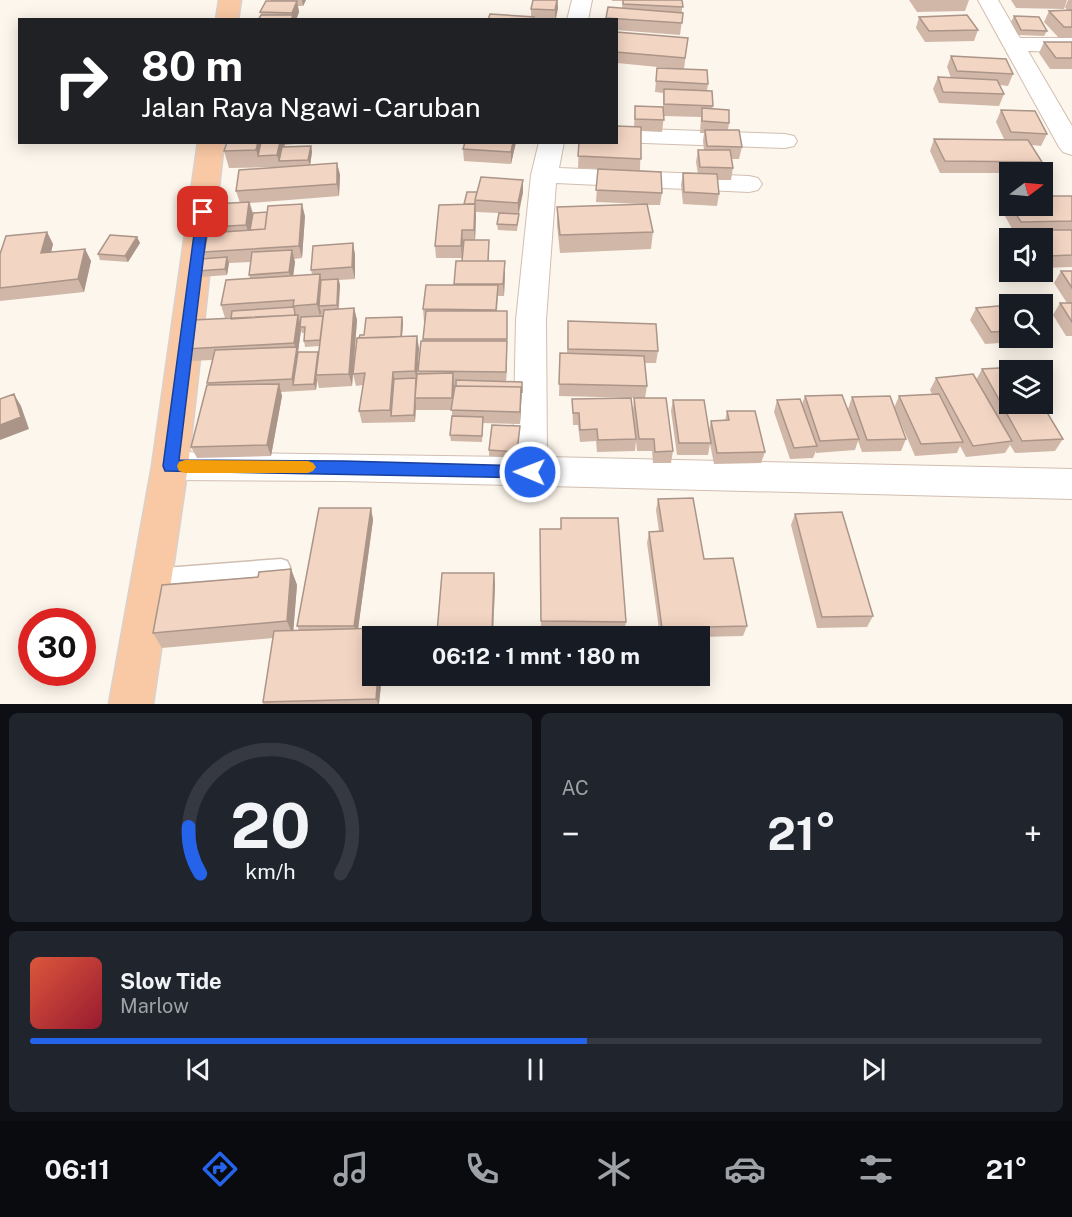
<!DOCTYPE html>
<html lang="id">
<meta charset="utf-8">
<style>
body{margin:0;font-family:"Public Sans",sans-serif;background:#20242c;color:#f1f3f6;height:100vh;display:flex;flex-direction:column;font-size:22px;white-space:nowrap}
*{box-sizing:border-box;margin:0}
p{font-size:20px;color:#9ea1a6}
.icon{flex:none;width:33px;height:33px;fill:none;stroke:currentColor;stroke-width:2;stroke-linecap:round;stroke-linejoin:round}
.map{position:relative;height:704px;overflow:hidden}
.sheet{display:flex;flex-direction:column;gap:9px;padding:9px;background:#0d0f14;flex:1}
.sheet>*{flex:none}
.top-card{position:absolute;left:18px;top:18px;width:600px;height:126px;border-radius:0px;box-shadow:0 3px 15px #0003;background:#202124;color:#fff;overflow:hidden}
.needle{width:39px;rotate:74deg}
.buttons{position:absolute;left:999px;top:162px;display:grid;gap:12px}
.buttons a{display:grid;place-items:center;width:54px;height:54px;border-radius:0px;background:#171b24;box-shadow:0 3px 15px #0003;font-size:30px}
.speed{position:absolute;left:18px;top:608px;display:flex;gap:12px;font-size:30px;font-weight:700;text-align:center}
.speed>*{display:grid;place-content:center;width:78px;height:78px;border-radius:50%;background:#171b24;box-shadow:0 3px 15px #0003;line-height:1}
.speed .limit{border:9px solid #d22;background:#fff;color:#111}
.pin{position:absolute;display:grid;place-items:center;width:51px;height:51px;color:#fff;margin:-26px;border-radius:12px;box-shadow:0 3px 9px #0006}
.me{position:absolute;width:66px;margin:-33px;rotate:271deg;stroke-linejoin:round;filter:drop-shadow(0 0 4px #0008)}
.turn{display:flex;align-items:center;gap:21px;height:126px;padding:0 24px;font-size:27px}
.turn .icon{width:78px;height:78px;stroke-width:2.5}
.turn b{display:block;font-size:42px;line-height:51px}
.big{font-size:45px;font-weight:700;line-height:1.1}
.sheet .tile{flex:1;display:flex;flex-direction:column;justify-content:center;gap:9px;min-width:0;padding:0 21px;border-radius:9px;background:#20242c}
.sheet .dial{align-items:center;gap:0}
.dial svg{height:156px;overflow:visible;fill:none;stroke:#363941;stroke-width:7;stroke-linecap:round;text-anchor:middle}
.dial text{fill:#f1f3f6;stroke:none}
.song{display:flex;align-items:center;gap:18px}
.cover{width:72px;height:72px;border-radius:9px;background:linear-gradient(135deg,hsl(10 70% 55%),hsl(350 70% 35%))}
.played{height:6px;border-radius:3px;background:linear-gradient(90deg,#2563eb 55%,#363941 55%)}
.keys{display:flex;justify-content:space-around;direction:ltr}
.heat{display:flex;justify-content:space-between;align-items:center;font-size:33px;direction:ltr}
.sheet .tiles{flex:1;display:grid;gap:9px;grid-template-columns:1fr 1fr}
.tile:last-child{grid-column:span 2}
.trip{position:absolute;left:362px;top:626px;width:348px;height:60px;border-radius:0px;background:#171b24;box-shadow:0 3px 15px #0003;font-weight:700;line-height:60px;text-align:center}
.tabs{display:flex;height:96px;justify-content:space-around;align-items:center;background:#090b0e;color:#9ea1a6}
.tabs .icon{width:42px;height:42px}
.tabs .current{color:#2563eb}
.tabs b{font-size:27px;color:#f1f3f6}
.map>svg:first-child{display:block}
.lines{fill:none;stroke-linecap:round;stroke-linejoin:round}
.service-casing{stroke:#d1beb0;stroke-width:3}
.minor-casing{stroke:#d1beb0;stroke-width:2}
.trunk-casing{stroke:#dad1cd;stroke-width:3}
.service{fill:#fff;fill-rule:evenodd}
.minor{fill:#fff;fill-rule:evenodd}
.trunk{fill:#f9c8a4;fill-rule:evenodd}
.wall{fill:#d1b7a8;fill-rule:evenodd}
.shaded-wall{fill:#aa9588}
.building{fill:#f3d5c3;stroke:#aa9588;stroke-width:1.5}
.route{fill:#2563eb;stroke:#184099;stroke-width:1.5}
.slow{fill:#f59e0b}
</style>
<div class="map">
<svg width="1072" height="704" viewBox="0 0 1072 704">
<rect width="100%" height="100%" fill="#fdf6ec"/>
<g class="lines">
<defs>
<path id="service" d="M281,559l6,2 3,6 -3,6 -6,2 -129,10 -6,-2 -3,-6 3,-6 6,-2z"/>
<path id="minor" d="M572,0h20l-4,20h-21z
M978,0h20l22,38h52v14l-44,-1 44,75v29l-9,-3 -4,-5z
M616,128l169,6 9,2 3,5 -3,5 -9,2 -169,-6z
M539,142h25l-5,26 190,8 9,2 4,6 -4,6 -9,2 -193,-9 -10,137 1,137 525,12v30l-728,-18 -174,-1 -12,-4 -6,-10 6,-10 12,-4 343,5 3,-137 15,-145z"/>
<path id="trunk" d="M219,0h22l-3,20h-22z
M198,142h26l-36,324 -35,238h-44l43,-238z"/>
</defs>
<!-- service casing -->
<use href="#service" class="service-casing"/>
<!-- minor casing -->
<use href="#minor" class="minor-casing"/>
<!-- trunk casing -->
<use href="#trunk" class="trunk-casing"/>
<!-- service -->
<use href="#service" class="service"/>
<!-- minor -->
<use href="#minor" class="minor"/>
<!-- trunk -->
<use href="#trunk" class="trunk"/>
</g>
<!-- wall -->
<path class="wall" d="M271,0h35l-3,6h-5l1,6 -3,8 -35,-5 -1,-3z
M533,0h25v8l-2,12h-68l43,-3v-8z
M612,0h70v13h1l-3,22 -64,-5v-10h-10v-2l16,-10 1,-7h-11z
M909,0h60l-4,11 -48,1z
M1011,0h56l-3,9 -48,-1z
M1068,0h4v38h-13l-15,-16 5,-11 18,-1 -2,-3z
M1014,16l33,15 -3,5 -26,-1 -7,-13z
M919,17l59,13 -4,11 -49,1 -9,-14z
M616,32l72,6 -4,31 24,15 -1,7 6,15 -1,3 17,14 -1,7 14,17 -3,12h-7l1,9 -2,12h-14l2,14 -2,12 -34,-2 -2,-19 2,-12 15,1 -2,-12 2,-12h6l-1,-9 1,-8h-4l1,-16 -37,-1 -2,16 -21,-1 -1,40 22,22 -2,12h-13l6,27 -2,17 -91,4 -3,-28v-18l86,-3 -47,-2 2,-33 -20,-1 1,-26 55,-15 1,-21 28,1v-14l-8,-1 2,-24h11l-51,-5 -1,19z
M1044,42h28v27h-22l-11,-16z
M951,56l62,18 -5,12 -8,-1 4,9 -5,12 -60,-3 -6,-14 5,-12 13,1 -4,-11z
M1001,110l46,24 -6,12 -9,-1 10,17 -5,10h-27v1h-70l-10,-22 4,-12h70l-8,-17z
M227,142h90l-33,3 1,2 26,-1 1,6 -2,13 27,-2 3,12 -1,21 -89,7 3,10 52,3 -3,42 -8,1 1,3 -2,14 19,-2 -1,-4 42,-27 2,12v24l-16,1 1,5 -1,24 15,-1 3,12 -5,66 -33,2 -2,-8 -1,10 -35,2 1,4 -11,60 -74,2 -6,-11 17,-62 -1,-2 5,-23 -21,1 -5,-12 45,-30v-2l-6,1 -4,-13 29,-27 -1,-3 2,-13 -22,1 -2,12 -26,2 -3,-6 8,-13 -2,-6 8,-19 -2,-6 30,-24 -4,-12 49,-24 -56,1 -5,-17zM301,330l1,3h3l-1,8 1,6 15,-1 -1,7 -21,-1z
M516,142l-5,22 -47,-3 -1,-12z
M477,192h46l-4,22 -2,17 -19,-1 -1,-6 2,-11 -23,-1 -1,28h14v21l16,12 -1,23h-6l-1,15h10l-1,71 16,6 -2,36 -37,-1 -1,19 -31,-1 -1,-6 2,-19v-6h-36v-5l-1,17 -53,1 -3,-12 4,-26 -7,1 -3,-12 6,-36 43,-21 1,6 -1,14 17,11 -2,26h1l7,-52h-1l-1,-13 31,-24 2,-24h6l2,-19h-1l-1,16h-26l-1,-12 29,-42z
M1072,196v71l-30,1v-30h-14l3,-4h-16l-14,-25 5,-12h4v9h32z
M47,232l6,12 -2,8 34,-3 6,12 -7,31 -84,9v-47z
M137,237l3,6 -12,19 -28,-2 -2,-6z
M1061,271h11v65h-6l-13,-21 7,-12h7l-13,-20z
M1010,305v33h21l-2,3 -44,3 -15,-24 6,-12z
M568,321l90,30 -2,12h-11l2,23 -2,12 28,53 -2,12h-18l-1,-12h-15l-1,-10 -1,10 -38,1 -1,-11 -16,1 -2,-17h-5l-1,-26 61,11 1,-12h6l-81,-2 1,-43 7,1z
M982,369l81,70 -8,12 -40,2 -5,-8 -5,8 -39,4 -6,-11 -3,7 -42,3 -19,-44 10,27 -5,12 -39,1 -4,-11 -3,9 -39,3v-2l-3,7 -23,1 -16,-47 3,-12 25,4 3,-8 43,13 4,-12 42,11 5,-12 33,-2 -2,-4 6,-12 40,2z
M673,400l36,31 2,-10h14l2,-10 38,41 -4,11 -47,1 -4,-20 -2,11h-31l-6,-44z
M520,426l-3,32 -28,-2v-6z
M658,499l89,127 -4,10 -44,1v-1h-39l-13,-93 2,-11 10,-1 -3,-21z
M371,508l2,12 -15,108 14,47h10l-3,29h-116v-2l10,-64 -111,10 -9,-15 105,-56 33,-8 6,16 -4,45h6l-2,-4z
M795,514l78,102 -6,11 -50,1 -26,-103z
M561,518l65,104 -2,10h-83l-1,-103h21z
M494,573l1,11 -2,52h-55l-1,-3z"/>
<!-- shaded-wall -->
<path class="shaded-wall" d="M302,0h4l-3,6z
M557,0l1,8 -3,12v-10z
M297,1l2,11 -3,8h-5l1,-4v-3z
M258,142h6l-6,14 -2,-6z
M280,142h4l1,5 -3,14h-3l-2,-6z
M513,142h3l-5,22v-12z
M311,146l1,6 -2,14 -2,-6z
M337,163l3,12 -1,21 -2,-12z
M523,180v12l-5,23v-12z
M249,202l5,17 -5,17 -3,-11z
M302,204l3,12 -3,42 -3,-12z
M475,204l1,12 -1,26 -1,-12z
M462,230l1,12 -1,16 -1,-12z
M47,232l6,12 -5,22 -7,-13z
M137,237l3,6 -12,19 -3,-6z
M353,243l2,12v24l-3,-12z
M85,249l6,12 -7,31 -6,-13z
M292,250l3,12 -3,23 -3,-13z
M227,257l2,6 -2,12 -2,-6z
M505,261v12l-1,23 -1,-12z
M320,274l3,12 -4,20 2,6 -1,4 -3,-12z
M338,279l2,6 -2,26 -1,-6z
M354,308l3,12 -5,66 -3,-12z
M507,311v42l-1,31v-12z
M298,315l3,12h-1l1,3 -3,22 2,7 -7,26 -1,-6 4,-29 -2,-7z
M402,317l1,6 -2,26 -1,-6z
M417,336l2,12 -3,50v-19l-1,-8z
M318,352l-2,23 1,5 -1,10 -2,-6z
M393,372l2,12 -4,32 -1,-6z
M453,373l1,12 -1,25 -1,-12z
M522,382v6l-2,36v-12z
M279,384l3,12 -11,60 -4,-11z
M14,394l7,12 8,23 -29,11v-15z
M415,399l1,6 -1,17 -1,-7z
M371,508l2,12 -16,117 -3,-11z
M291,569l6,16 -4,51 -6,-15z
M494,573l1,11 -2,52z
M378,675h4l-3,29h-1l-2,-5z"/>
<!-- building -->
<path class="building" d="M533,0h24l-2,10 -24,-1z
M623,0h59l1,7 -60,-3z
M266,1h31l-5,12 -32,-1z
M608,7l75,6 -1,10 -76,-5z
M1072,10v17h-8l-15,-16z
M490,14l44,3 -1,3h-45z
M261,15h32l-2,5h-33z
M967,15l11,15 -49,1 -10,-14z
M1014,16l25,1 8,14 -26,-1z
M616,32l72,6 -3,20 -69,-6z
M1044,42h28v16h-16z
M951,56l55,3 7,15 -56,-3z
M657,68l50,2 1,14 -52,-3z
M938,77l59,3 7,14 -61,-2z
M664,89l48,2 1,15 -49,-2z
M635,106l28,1 1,13 -29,-1z
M702,108l27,2v13l-27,-2z
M1001,110l34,1 12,23 -36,-2z
M616,126l25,1v32l-63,-3 1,-14h37z
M705,130h34l3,17 -35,-1z
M934,139l94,1 14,22 -97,-1z
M227,142h31l-2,8 -32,1z
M261,142h19l-3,13 -19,1z
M465,142h48l-2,10 -48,-3z
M311,146l-3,14 -29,1 3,-14z
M698,150h32l3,18 -33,-1z
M337,163v21l-101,7 3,-21z
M598,169l63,3 1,21 -66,-3z
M683,173l34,1 2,20 -35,-2z
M481,177l42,3 -5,23 -43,-3z
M467,192h10l-2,8v4h-11z
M1042,196h30v25l-51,1 -10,-16h31z
M249,202l-3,23 -36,2 4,-23z
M302,204l-3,42 -95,6 4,-19 57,-4 3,-23z
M475,204l-1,26h-12l-1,16h-26l4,-41z
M647,204l6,28 -93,3 -3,-28z
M267,212l-2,17 -15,1 3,-17z
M499,213l20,1 -2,11 -20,-1z
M1032,230h40v25l-24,1 -6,-9v-9h-5z
M47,232l-6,21 44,-4 -7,30 -78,9v-34l6,-18z
M110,235l27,2 -12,19 -27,-2z
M464,240h25l-1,21h-26z
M353,243l-1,24 -41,3 2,-24z
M292,250l-3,22 -40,3 3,-23z
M227,257l-2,12 -27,2 3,-12z
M456,261h49l-2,23h-49z
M1061,271h11v17z
M320,274l-3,30 -24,2 1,-6 -73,5 5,-25z
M338,279l-1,26 -18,1 2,-26z
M426,285h72l-2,25 -73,-1z
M1060,303h12v19z
M1010,305v26l-19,1 -15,-24z
M294,307l1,8 -64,4 1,-8z
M354,308l-5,66 -33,1 8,-65z
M426,311h81v28h-84z
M298,315l-4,28 -108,6 7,-29z
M323,316l-3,24 -16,1 1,-14h-5l1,-10z
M402,317l-1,20 -42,1 1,-3h4l2,-17z
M568,321l88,3 2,27 -90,-2z
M417,336l-2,35 -22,1 -3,38 -31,1 6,-38 -12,1 4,-36z
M421,341h86l-1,31 -88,-1z
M297,347l-5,32 -85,4 8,-33z
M298,352h20l-4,32 -21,1z
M560,353l84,3 3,30 -88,-2z
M1020,367l3,3h-13v34h32l21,35 -41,2 -40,-72z
M453,373l-1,25h-37l2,-24z
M973,374l39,67 -39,5 -37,-68z
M416,378l-2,37 -23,1 3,-37z
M456,380l66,2v11l-1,-6 -65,-1z
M279,384l-12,61 -76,2 16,-62z
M455,386l66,1 -1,25 -69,-2z
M14,394l7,23 -21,8v-26z
M939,394l24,48 -42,2 -22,-48z
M842,395l17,44 -39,2 -15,-45z
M890,396l16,43 -39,1 -15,-43z
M631,398l5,41 -38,1 -1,-11 -17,1 -1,-17h-6l-1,-14z
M634,398h32l7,53 -18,1 -1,-13h-15z
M800,399l17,47 -23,2 -17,-48z
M673,400h31l7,43h-32z
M727,411h28l10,41 -48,1 -6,-32 18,-1z
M452,416l31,1 -1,19 -32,-1z
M492,425l28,1 -3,26 -28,-2z
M693,498l11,61 29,-1 14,68 -85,2 -13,-96 14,-1 -5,-32z
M319,508h52l-17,118h-57z
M842,512l31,104 -51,1 -27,-103z
M561,518h57l8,104 -85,-1 -1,-92h21z
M291,569l-4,52 -134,12 9,-48 96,-8 1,-5z
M442,573h52l-2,60h-55z
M382,628l-1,8h-9v39h6l-2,24 -113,3 11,-71z"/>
<!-- route -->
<path class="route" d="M203,208l6,4 -30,248 165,1 186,5 5,1 2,5 -2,4 -5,2 -365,-7 -2,-5 34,-254z"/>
<!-- slow -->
<path class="slow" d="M185,460l123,1 5,2 3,4 -3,4 -5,2h-123l-6,-2 -2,-5 2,-4z"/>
</svg>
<div class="buttons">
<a><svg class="needle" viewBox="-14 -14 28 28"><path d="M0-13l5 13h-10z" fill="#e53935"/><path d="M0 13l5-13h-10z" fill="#9ea1a6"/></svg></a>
<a><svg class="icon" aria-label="sound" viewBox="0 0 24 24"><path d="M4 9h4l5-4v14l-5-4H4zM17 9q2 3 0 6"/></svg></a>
<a><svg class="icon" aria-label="search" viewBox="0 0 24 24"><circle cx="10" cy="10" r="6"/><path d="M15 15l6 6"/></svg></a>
<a><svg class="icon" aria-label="layers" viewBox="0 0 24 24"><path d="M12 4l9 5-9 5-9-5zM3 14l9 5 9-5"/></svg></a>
</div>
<div class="speed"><div class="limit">30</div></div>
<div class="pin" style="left:203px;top:212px;background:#d93025"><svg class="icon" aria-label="arrive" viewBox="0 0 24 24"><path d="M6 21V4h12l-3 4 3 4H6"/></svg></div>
<svg class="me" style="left:530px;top:472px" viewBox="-20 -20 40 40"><circle r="17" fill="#2563eb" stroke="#fff" stroke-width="3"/><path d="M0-11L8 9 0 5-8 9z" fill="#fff"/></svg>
<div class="trip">06:12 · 1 mnt · 180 m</div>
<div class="top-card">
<div class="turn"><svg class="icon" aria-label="right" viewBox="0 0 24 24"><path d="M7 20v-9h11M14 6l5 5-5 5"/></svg><div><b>80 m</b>Jalan Raya Ngawi - Caruban</div></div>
</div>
</div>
<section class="sheet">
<div class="tiles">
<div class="tile dial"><svg viewBox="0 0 100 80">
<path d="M14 69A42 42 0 1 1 86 69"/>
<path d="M14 69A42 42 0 0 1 8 45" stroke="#2563eb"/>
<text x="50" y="56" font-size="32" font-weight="700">20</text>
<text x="50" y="72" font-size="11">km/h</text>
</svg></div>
<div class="tile"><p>AC</p>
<div class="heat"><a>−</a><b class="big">21°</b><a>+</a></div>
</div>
<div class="tile">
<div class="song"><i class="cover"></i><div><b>Slow Tide</b><p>Marlow</p></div></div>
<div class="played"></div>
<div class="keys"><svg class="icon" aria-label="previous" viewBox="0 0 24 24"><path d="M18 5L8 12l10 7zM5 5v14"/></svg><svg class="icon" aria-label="pause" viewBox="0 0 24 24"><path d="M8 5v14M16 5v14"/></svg><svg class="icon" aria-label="next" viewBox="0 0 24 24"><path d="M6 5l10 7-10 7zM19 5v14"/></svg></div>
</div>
</div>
</section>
<nav class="tabs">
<b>06:11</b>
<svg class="icon current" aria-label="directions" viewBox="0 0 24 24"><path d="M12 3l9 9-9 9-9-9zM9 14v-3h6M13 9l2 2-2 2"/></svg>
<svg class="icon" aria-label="music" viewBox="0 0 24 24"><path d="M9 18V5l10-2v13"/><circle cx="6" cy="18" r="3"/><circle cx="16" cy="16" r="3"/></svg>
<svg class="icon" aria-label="phone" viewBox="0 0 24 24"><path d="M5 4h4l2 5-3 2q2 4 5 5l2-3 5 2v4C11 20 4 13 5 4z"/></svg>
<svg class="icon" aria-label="climate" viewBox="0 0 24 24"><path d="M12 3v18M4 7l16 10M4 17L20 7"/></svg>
<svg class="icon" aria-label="car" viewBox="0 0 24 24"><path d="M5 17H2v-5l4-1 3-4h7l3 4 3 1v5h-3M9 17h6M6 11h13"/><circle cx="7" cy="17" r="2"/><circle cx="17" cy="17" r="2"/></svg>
<svg class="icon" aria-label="filters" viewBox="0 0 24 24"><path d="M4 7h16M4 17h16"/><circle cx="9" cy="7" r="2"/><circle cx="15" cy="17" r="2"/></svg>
<b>21°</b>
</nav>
